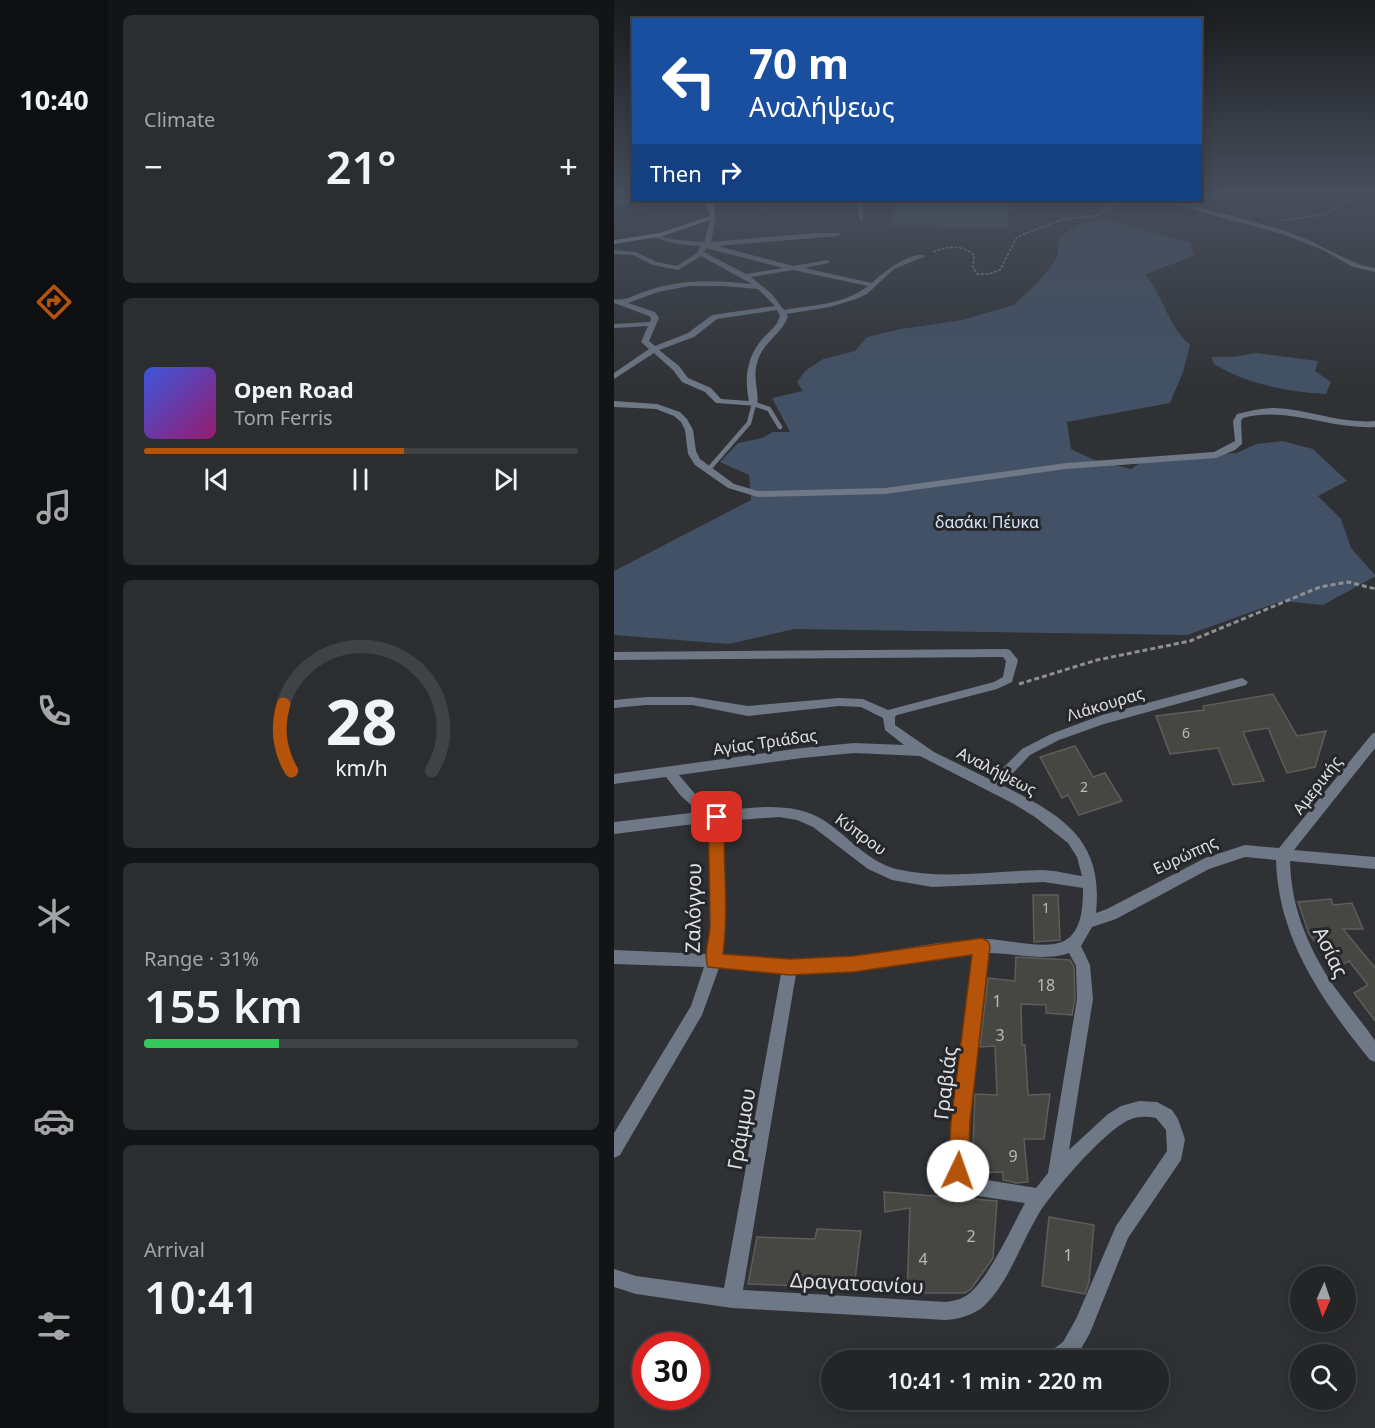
<!DOCTYPE html>
<meta charset="utf-8">
<style>
body{margin:0;font-family:"Noto Sans",sans-serif;background:#2b2d2f;color:#f1f3f6;height:100vh;display:flex;flex-direction:column;font-size:22px;white-space:nowrap}
*{box-sizing:border-box;margin:0}
p{font-size:20px;color:#a3a5a7}
.icon{flex:none;width:33px;height:33px;fill:none;stroke:currentColor;stroke-width:2;stroke-linecap:round;stroke-linejoin:round}
.map{position:relative;flex:1;overflow:hidden}
.sheet{display:flex;flex-direction:column;gap:15px;padding:15px;background:#131415;width:506px}
.sheet>*{flex:none}
.top-card{position:absolute;left:18px;top:18px;width:570px;height:183px;border-radius:0px;box-shadow:0 3px 15px #0003,0 0 0 2px #404244;background:#1a4fa0;color:#fff;overflow:hidden}
.needle{width:39px;rotate:183deg}
.controls{position:absolute;left:676px;top:1266px;display:grid;gap:12px}
.controls a{display:grid;place-items:center;width:66px;height:66px;border-radius:50%;background:#232527;box-shadow:0 3px 15px #0003,0 0 0 2px #404244;font-size:30px}
.speed{position:absolute;left:18px;top:1332px;display:flex;gap:12px;font-size:30px;font-weight:700;text-align:center}
.speed>*{display:grid;place-content:center;width:78px;height:78px;border-radius:50%;background:#232527;box-shadow:0 3px 15px #0003,0 0 0 2px #404244;line-height:1}
.speed .limit{border:9px solid #d22;background:#fff;color:#111}
.pin{position:absolute;display:grid;place-items:center;width:51px;height:51px;color:#fff;margin:-26px;border-radius:12px;box-shadow:0 3px 9px #0006}
.me{position:absolute;width:66px;margin:-33px;rotate:3deg;stroke-linejoin:round;filter:drop-shadow(0 0 4px #0008)}
.turn{display:flex;align-items:center;gap:21px;height:126px;padding:0 18px;font-size:27px}
.turn .icon{width:78px;height:78px;stroke-width:2.5}
.turn b{display:block;font-size:42px;line-height:51px}
.then{display:flex;align-items:center;height:57px;padding:0 18px;background:#0003;gap:12px;font-size:22px}
.big{font-size:45px;font-weight:600;line-height:1.1}
.sheet .card{flex:1;display:flex;flex-direction:column;justify-content:center;gap:9px;min-width:0;padding:0 21px;border-radius:9px;background:#2b2d2f}
.sheet .dial{align-items:center;gap:0}
.dial svg{height:156px;overflow:visible;fill:none;stroke:#404244;stroke-width:7;stroke-linecap:round;text-anchor:middle}
.dial text{fill:#f1f3f6;stroke:none}
.song{display:flex;align-items:center;gap:18px}
.cover{width:72px;height:72px;border-radius:9px;background:linear-gradient(135deg,hsl(230 70% 55%),hsl(320 70% 35%))}
.played{height:6px;border-radius:3px;background:linear-gradient(90deg,#b45309 60%,#404244 60%)}
.keys{display:flex;justify-content:space-around;direction:ltr}
.heat{display:flex;justify-content:space-between;align-items:center;font-size:33px;direction:ltr}
.charge{height:9px;border-radius:4px;background:linear-gradient(90deg,#34c759 31%,#404244 0)}
.trip{position:absolute;left:207px;top:1350px;width:348px;height:60px;border-radius:30px;background:#232527;box-shadow:0 3px 15px #0003,0 0 0 2px #404244;font-weight:600;line-height:60px;text-align:center}
main{display:flex;flex:1;min-height:0}
.dock{display:flex;flex-direction:column;width:108px;justify-content:space-around;align-items:center;background:#0e0f10;color:#a3a5a7}
.dock .icon{width:42px;height:42px}
.dock .on{color:#b45309}
.dock b{font-size:27px;color:#f1f3f6}
.map>svg:first-child{display:block}
.green{fill:#425165}
.building{fill:#464643;stroke:#5d5d59;stroke-width:1.5}
.lines{fill:none;stroke-linecap:round;stroke-linejoin:round}
.path-far1{stroke:#8e8f92;stroke-width:1.5;stroke-dasharray:3 1.5;stroke-linecap:butt}
.path{stroke:#8e8f92;stroke-width:3;stroke-dasharray:5 3;stroke-linecap:butt}
.lane-far1{stroke:#6e7886;stroke-width:4}
.lane{stroke:#6e7886;stroke-width:4.5}
.street{fill:#6e7886;fill-rule:evenodd}
.secondary{fill:#90a0b6;fill-rule:evenodd}
.route{fill:#b45309;stroke:#753606;stroke-width:1.5}
.labels{text-anchor:middle;dominant-baseline:central;stroke-width:6;stroke-linejoin:round;paint-order:stroke}
.number-label{font-size:14px;fill:#bababb}
.park-label{font-size:16px;fill:#d5e5fa;stroke:#25272a}
.street-label{font-size:16px;fill:#e0e1e3;stroke:#25272a}
.near-number-label{font-size:16px;fill:#bababb}
.near-street-label{font-size:20px;fill:#e0e1e3;stroke:#25272a}
</style>
<main>
<nav class="dock">
<b>10:40</b>
<svg class="icon on" aria-label="directions" viewBox="0 0 24 24"><path d="M12 3l9 9-9 9-9-9zM9 14v-3h6M13 9l2 2-2 2"/></svg>
<svg class="icon" aria-label="music" viewBox="0 0 24 24"><path d="M9 18V5l10-2v13"/><circle cx="6" cy="18" r="3"/><circle cx="16" cy="16" r="3"/></svg>
<svg class="icon" aria-label="phone" viewBox="0 0 24 24"><path d="M5 4h4l2 5-3 2q2 4 5 5l2-3 5 2v4C11 20 4 13 5 4z"/></svg>
<svg class="icon" aria-label="climate" viewBox="0 0 24 24"><path d="M12 3v18M4 7l16 10M4 17L20 7"/></svg>
<svg class="icon" aria-label="car" viewBox="0 0 24 24"><path d="M5 17H2v-5l4-1 3-4h7l3 4 3 1v5h-3M9 17h6M6 11h13"/><circle cx="7" cy="17" r="2"/><circle cx="17" cy="17" r="2"/></svg>
<svg class="icon" aria-label="filters" viewBox="0 0 24 24"><path d="M4 7h16M4 17h16"/><circle cx="9" cy="7" r="2"/><circle cx="15" cy="17" r="2"/></svg>
</nav>
<section class="sheet">
<div class="card"><p>Climate</p>
<div class="heat"><a>−</a><b class="big">21°</b><a>+</a></div>
</div>
<div class="card">
<div class="song"><i class="cover"></i><div><b>Open Road</b><p>Tom Ferris</p></div></div>
<div class="played"></div>
<div class="keys"><svg class="icon" aria-label="previous" viewBox="0 0 24 24"><path d="M18 5L8 12l10 7zM5 5v14"/></svg><svg class="icon" aria-label="pause" viewBox="0 0 24 24"><path d="M8 5v14M16 5v14"/></svg><svg class="icon" aria-label="next" viewBox="0 0 24 24"><path d="M6 5l10 7-10 7zM19 5v14"/></svg></div>
</div>
<div class="card dial"><svg viewBox="0 0 100 80">
<path d="M14 69A42 42 0 1 1 86 69"/>
<path d="M14 69A42 42 0 0 1 10 35" stroke="#b45309"/>
<text x="50" y="56" font-size="32" font-weight="700">28</text>
<text x="50" y="72" font-size="11">km/h</text>
</svg></div>
<div class="card"><p>Range · 31%</p><b class="big">155 km</b><div class="charge"></div></div>
<div class="card"><p>Arrival</p><b class="big">10:41</b></div>
</section>
<div class="map">
<svg width="762" height="1428" viewBox="0 0 762 1428">
<rect width="100%" height="100%" fill="#2f3134"/>
<!-- green -->
<path class="green" d="M283,200h112l-1,28 -118,-1z
M489,219l87,23 4,14 -49,18c18,22 23,52 45,71l-7,27 -13,31 -103,19 4,27 21,10 39,10 16,-11 90,-5 19,-9 26,-3 31,8 34,32 -29,15 23,23 10,29 25,28 -53,29 -41,-4 -95,34 -393,-6 -65,15 -115,-9v-64l137,-71 -2,-25 -29,-13 18,-19 24,-5 11,-6h17l-18,-34 31,-7 -6,-9 8,-11 18,-12 32,-8 12,-14 34,-8 61,-9 52,-15 25,-24 18,-23 3,-21 17,-12z
M642,353l62,8 -3,10 16,11 -5,12c-39,-2 -79,-10 -112,-30l-3,-7h21z"/>
<!-- building -->
<path class="building" d="M659,694l24,42 29,-5 -11,36 -28,6 -19,-45 -25,4 21,49 -31,4 -15,-37 -48,6 -14,-38 48,-6 -1,-4z
M461,746l18,31 12,-4 17,28 -43,14 -11,-20 -6,3 -22,-41z
M419,895h25l2,45 -26,2z
M717,899l2,6 19,-2 11,26h-20l33,40v53l-22,-29 14,-8 -19,-24 -14,7 -26,-34 -11,-32z
M402,957l54,3 4,7 1,32 -3,16 -26,-2v-8l-25,-1 1,41h3l3,50 22,-1 -6,45h-20l4,43 -12,1 -13,-3v-8l-31,1 3,-79 22,1 -2,-49 -15,1 8,-69 27,3z
M270,1192l113,9 -4,57 -22,31 -6,4h-58l3,-85 -25,4z
M435,1217l45,8 -5,57 -4,12 -43,-8z
M203,1229l44,2 -7,57 -106,-4 9,-47 58,2z"/>
<g class="lines">
<!-- path-far1 -->
<path class="path-far1" d="M665,221l48,-7 31,-21
M319,252c15,-6 28,-8 41,3l-1,12 4,7h12l11,-4 17,-33 43,-17 39,-5 21,-15"/>
<!-- path -->
<path class="path" d="M405,684l78,-24 93,-19 130,-54 28,-5 28,7"/>
<!-- lane-far1 -->
<path class="lane-far1" d="M216,200h28
M246,200l1,19"/>
<!-- lane -->
<path class="lane" d="M94,470l41,-47 5,-19 15,5 11,18"/>
<!-- street -->
<path class="street" d="M20,196v4h1l-21,6v-4z
M553,200h8c41,13 84,21 124,36 24,9 53,30 77,32v4l-23,-5 -30,-17 -38,-15 -98,-27z
M97,216l5,1 -5,25 104,-9h25l1,1 -3,2 -120,10 75,20 34,-6 3,2 -1,1 -25,5 68,15c10,-10 40,-33 54,-27l-32,13 -27,25 -11,5 -26,8 -44,7 2,2c-5,16 -21,24 -28,39 -10,22 0,33 -3,51l-41,-3 -11,-11 -23,-10 -9,-12 -19,-17 -40,26v-6l35,-24 -8,-7 7,-16 -34,2v-4l36,-2 1,-4 -2,-2 -35,-13v-4c11,3 24,-6 35,-9 33,-11 68,-10 103,-6l-51,-28 -23,14 -25,-5 -20,-10 -19,-1v-4l22,2 21,10 20,4 21,-14 2,-6 -23,-2 -25,-7 3,-2 22,5 27,2zM92,248l77,20 -37,6 -42,-22zM179,270l75,16c-24,19 -56,19 -84,24l-13,-17 -20,-16zM75,286h34l35,3 17,17 -63,9 -24,18 -33,13 -6,-5 10,-23 -4,-6 -27,-9 30,-11zM163,310l3,6c-3,10 -10,15 -17,22 -16,18 -19,40 -14,63l-28,-2 -10,-11 -23,-10 -9,-12 -20,-16 35,-13 23,-18z
M0,401l43,3 23,8 7,7 6,11 3,21 4,8 34,25 24,7 127,-3 181,-25 148,-11 21,-11 -2,-20 4,-7c12,-3 24,-6 37,-6 35,1 65,16 102,13v6c-46,3 -88,-21 -133,-9l-2,3 1,23 -7,6 -19,8 -150,11 -181,25 -127,3 -30,-9 -33,-23 -7,-11 -3,-24 -4,-8 -7,-6 -18,-7 -42,-2z
M392,649l4,1 8,10 -6,22 -15,7 -100,26 -2,2v8l39,27 57,28 31,-31 29,-15 51,-19 140,-37 6,4 -2,3 -142,39 -45,16 -29,15 -28,30c59,30 102,53 94,128l11,-4 98,-51 40,-13 34,3 93,-114 4,-2v15l-82,103 82,7v12l-86,-8c1,44 16,81 39,118 7,12 45,57 47,64 0,6 0,13 0,19l-6,-2c-48,-59 -92,-122 -94,-200l-31,-3 -36,12 -93,50 -24,8 -11,19 9,19 3,34 -24,151 39,-36 13,-8 18,-5 18,1 15,8 6,9 7,20 -4,21 -53,78 -38,95 -13,23 -6,4h-26l3,-7 15,-11 13,-23 40,-93 51,-75 -1,-21 -10,-12c-9,-2 -19,-2 -27,2 -24,10 -78,73 -91,95 -18,30 -29,67 -54,91 -10,9 -25,13 -38,14l-214,-12 -96,-14 -22,-7v-18l22,7 88,12 57,-314 -62,-6 -17,47 -82,140 -6,3v-25l77,-127 13,-39 -90,-3v-14l93,4 4,-27 -1,-105 -96,12v-12l85,-10 -18,-16 -15,-19 -52,7v-10l188,-26 52,-5 50,2 -19,-15 -2,-12 -22,-11 -22,-1 -91,10 -56,-11h-46l-32,3v-8l32,-3h46l56,9 91,-8 24,1 25,11 106,-28 9,-5 3,-16 -3,-4 -389,3v-8zM240,753l66,3 94,48 21,13 33,26 9,14 5,19c-14,-2 -28,-6 -41,-6 -48,1 -98,10 -145,-1 -27,-7 -49,-33 -71,-48 -32,-21 -72,-13 -107,-10l-23,-17 -16,-19 123,-17zM165,817l18,3 16,7 55,42 24,11 40,7 112,-5 39,6c0,18 -1,44 -19,53 -21,10 -59,-3 -82,-2 -57,3 -112,18 -168,20 -31,2 -61,-2 -92,-4l3,-28 -1,-106zM375,953c27,0 53,9 80,0l7,13 1,33 -29,174 -12,15 -62,-10 -6,-4 -1,-3 2,-49zM360,954l-21,168 -4,49 6,15 17,9 53,8c-13,23 -39,83 -61,94 -5,3 -12,4 -18,5l-203,-12 53,-316 43,-2z"/>
<!-- secondary -->
<path class="secondary" d="M93,200h6l2,18 -52,18 -49,8v-4l46,-7 50,-17 -4,-12z"/>
</g>
<!-- sky -->
<linearGradient id="sky" x2="0" y2="1"><stop stop-color="#1a1b1d"/><stop offset="0.49" stop-color="#474e5c"/><stop offset="1" stop-color="#474e5c" stop-opacity="0"/></linearGradient>
<rect width="762" height="393" fill="url(#sky)"/>
<!-- route -->
<path class="route" d="M103,811l5,2 2,4c-1,46 5,92 -1,137l67,5 63,-3 129,-18 6,3 2,5 -20,176 -2,49 -3,7 -7,3 -7,-3 -3,-7 3,-49 21,-167 -119,17 -63,3 -82,-8c-5,-13 2,-29 2,-42 0,-36 -2,-72 -1,-108l3,-4z"/>
<g class="labels">
<!-- number labels -->
<g class="number-label">
<text x="572" y="732">6</text>
<text x="470" y="786">2</text>
<text x="432" y="907">1</text>
</g>
<!-- park labels -->
<g class="park-label">
<text x="373" y="522">δασάκι Πέυκα</text>
</g>
<!-- street labels -->
<g class="street-label">
<text transform="translate(491 704) rotate(-17)">Λιάκουρας</text>
<text transform="translate(151 742) rotate(-8)">Αγίας Τριάδας</text>
<text transform="translate(383 771) rotate(27)">Αναλήψεως</text>
<text transform="translate(703 785) rotate(-52)">Αμερικής</text>
<text transform="translate(247 834) rotate(36)">Κύπρου</text>
<text transform="translate(571 855) rotate(-25)">Ευρώπης</text>
</g>
<!-- near-number labels -->
<g class="near-number-label">
<text x="432" y="985">18</text>
<text x="383" y="1001">1</text>
<text x="386" y="1035">3</text>
<text x="399" y="1156">9</text>
<text x="357" y="1236">2</text>
<text x="454" y="1255">1</text>
<text x="309" y="1259">4</text>
</g>
<!-- near-street labels -->
<g class="near-street-label">
<text transform="translate(79 908) rotate(-89)">Ζαλόγγου</text>
<text transform="translate(717 952) rotate(64)">Ασίας</text>
<text transform="translate(331 1083) rotate(-83)">Γραβιάς</text>
<text transform="translate(127 1129) rotate(-80)">Γράμμου</text>
<text transform="translate(243 1283) rotate(3)">Δραγατσανίου</text>
</g>
</g>
</svg>
<div class="controls">
<a><svg class="needle" viewBox="-14 -14 28 28"><path d="M0-13l5 13h-10z" fill="#e53935"/><path d="M0 13l5-13h-10z" fill="#a3a5a7"/></svg></a>
<a><svg class="icon" aria-label="search" viewBox="0 0 24 24"><circle cx="10" cy="10" r="6"/><path d="M15 15l6 6"/></svg></a>
</div>
<div class="speed"><div class="limit">30</div></div>
<div class="pin" style="left:103px;top:817px;background:#d93025"><svg class="icon" aria-label="arrive" viewBox="0 0 24 24"><path d="M6 21V4h12l-3 4 3 4H6"/></svg></div>
<svg class="me" style="left:344px;top:1171px" viewBox="-20 -20 40 40"><circle r="19" fill="#fff"/><path d="M0-13L10 11 0 6-10 11z" fill="#b45309"/></svg>
<div class="trip">10:41 · 1 min · 220 m</div>
<div class="top-card">
<div class="turn"><svg class="icon" aria-label="left" viewBox="0 0 24 24"><path d="M17 20v-9H6M10 6l-5 5 5 5"/></svg><div><b>70 m</b>Αναλήψεως</div></div>
<div class="then">Then<svg class="icon" aria-label="right" viewBox="0 0 24 24"><path d="M7 20v-9h11M14 6l5 5-5 5"/></svg></div>
</div>
</div>
</main>
